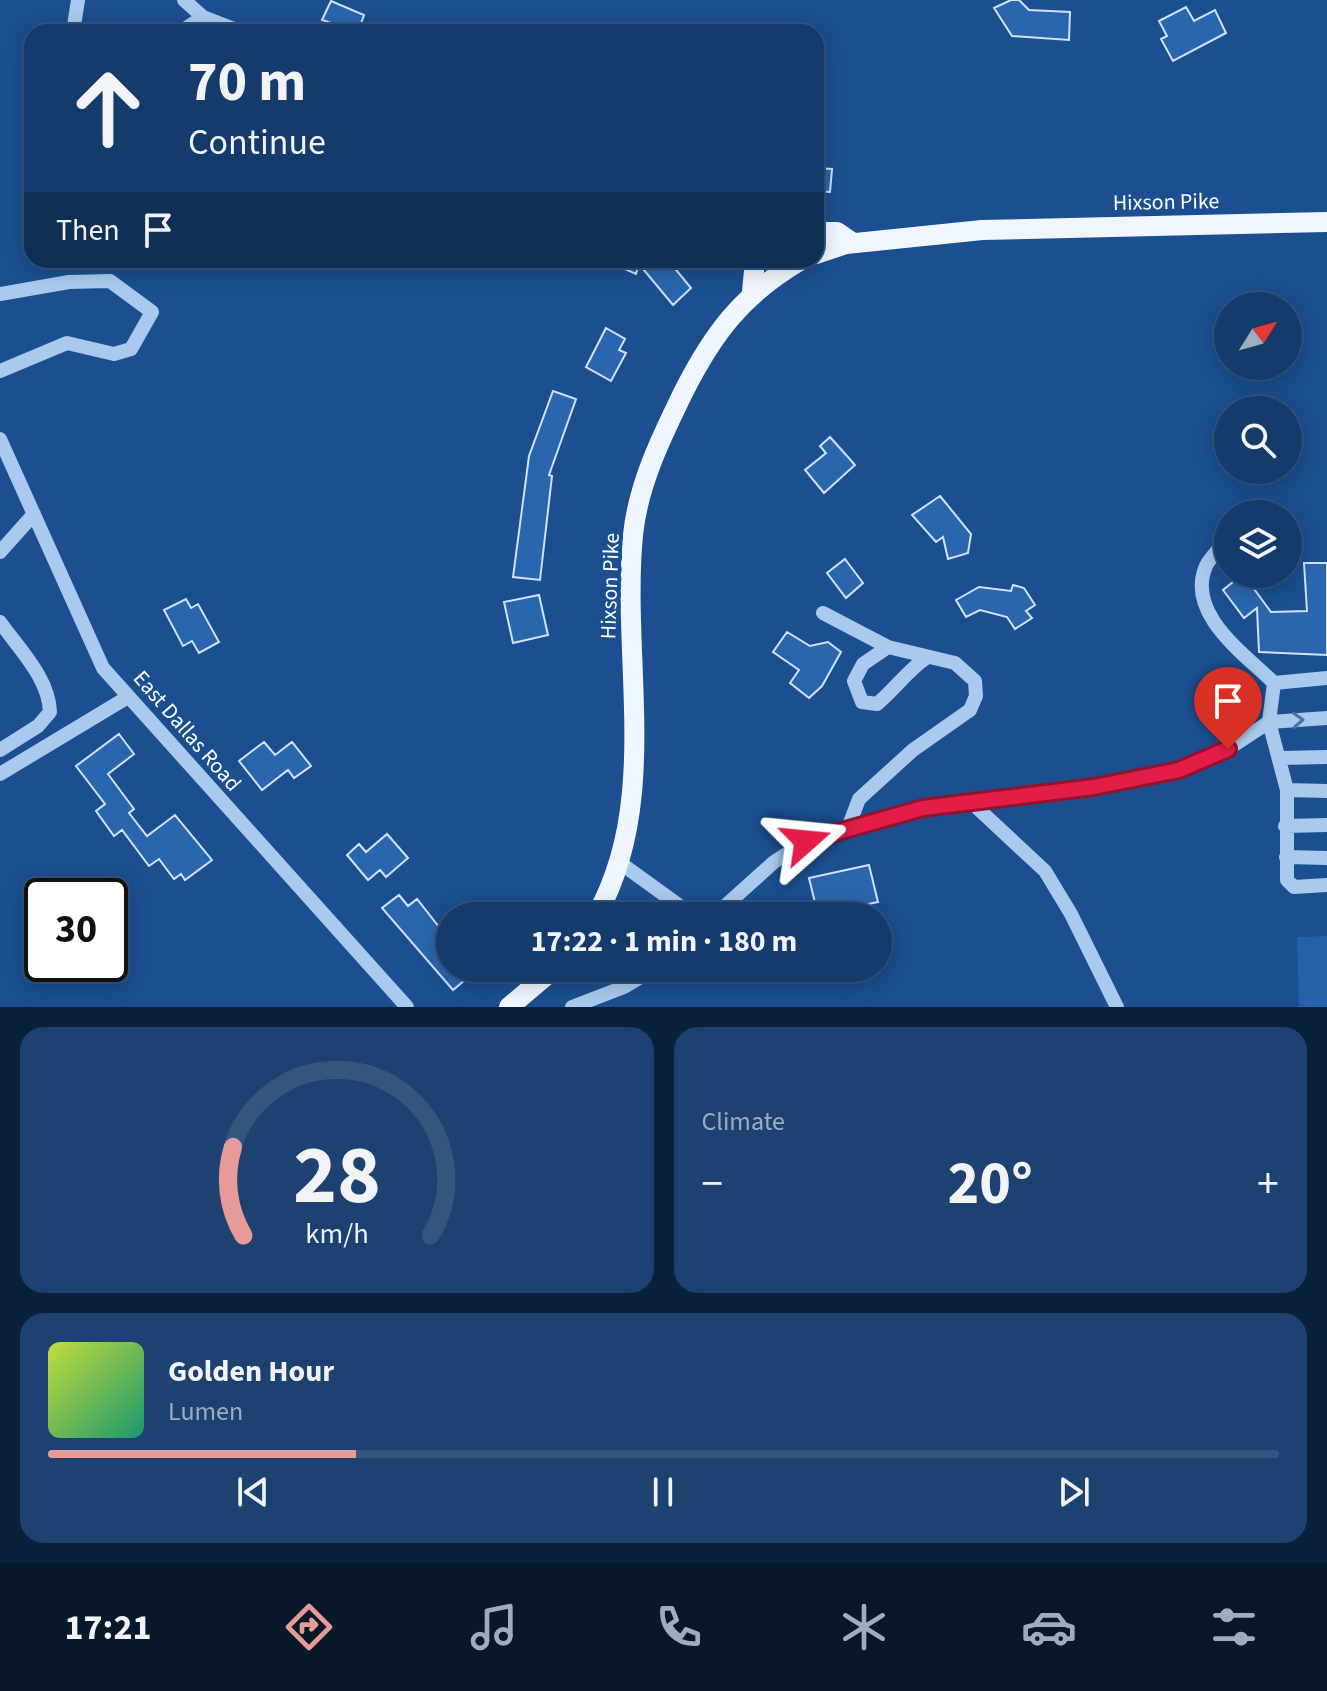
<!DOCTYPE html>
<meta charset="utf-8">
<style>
body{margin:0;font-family:"Source Sans 3",sans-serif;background:#1d4271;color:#f1f3f6;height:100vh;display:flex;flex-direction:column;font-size:30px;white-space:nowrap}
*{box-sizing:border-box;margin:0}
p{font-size:26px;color:#9dadc1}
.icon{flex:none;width:44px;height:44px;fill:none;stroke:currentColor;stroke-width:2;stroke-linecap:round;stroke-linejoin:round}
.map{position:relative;height:1007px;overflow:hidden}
.drawer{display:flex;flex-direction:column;gap:20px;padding:20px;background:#0b203b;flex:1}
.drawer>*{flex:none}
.banner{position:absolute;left:24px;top:24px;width:800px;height:244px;border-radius:24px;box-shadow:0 4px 20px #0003,0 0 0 2px #33557e;background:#143b6b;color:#f1f3f6;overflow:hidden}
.needle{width:52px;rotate:53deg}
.buttons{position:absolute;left:1214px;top:292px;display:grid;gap:16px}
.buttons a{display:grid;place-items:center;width:88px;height:88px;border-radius:50%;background:#143b6b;box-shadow:0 4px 20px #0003,0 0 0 2px #33557e;font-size:40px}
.speed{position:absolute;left:24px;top:878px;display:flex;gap:16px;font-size:40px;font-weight:700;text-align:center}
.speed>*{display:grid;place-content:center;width:104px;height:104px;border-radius:50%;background:#143b6b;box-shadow:0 4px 20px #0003,0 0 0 2px #33557e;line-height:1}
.speed .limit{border:4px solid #111;border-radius:12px;background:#fff;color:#111}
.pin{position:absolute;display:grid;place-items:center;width:68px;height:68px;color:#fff;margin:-82px -34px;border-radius:50% 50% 50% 0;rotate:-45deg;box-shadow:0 0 8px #0007}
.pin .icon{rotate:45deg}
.me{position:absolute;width:88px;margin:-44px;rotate:72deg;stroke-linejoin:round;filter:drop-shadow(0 0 6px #0008)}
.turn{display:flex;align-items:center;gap:28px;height:168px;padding:0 32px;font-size:36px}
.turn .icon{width:104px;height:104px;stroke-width:2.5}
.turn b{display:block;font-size:56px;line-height:68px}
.then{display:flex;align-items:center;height:76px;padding:0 32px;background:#0003;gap:16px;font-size:30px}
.big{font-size:60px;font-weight:700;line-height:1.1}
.drawer .widget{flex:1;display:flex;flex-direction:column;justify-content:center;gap:12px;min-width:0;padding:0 28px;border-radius:24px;background:#1d4271}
.drawer .dial{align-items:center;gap:0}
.dial svg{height:208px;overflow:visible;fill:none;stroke:#33557e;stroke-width:7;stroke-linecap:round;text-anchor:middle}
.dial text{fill:#f1f3f6;stroke:none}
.song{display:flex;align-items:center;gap:24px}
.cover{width:96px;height:96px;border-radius:12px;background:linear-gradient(135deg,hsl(70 70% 55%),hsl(160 70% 35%))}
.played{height:8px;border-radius:4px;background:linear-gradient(90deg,#e69b98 25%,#33557e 25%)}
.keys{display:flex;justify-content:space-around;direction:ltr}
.heat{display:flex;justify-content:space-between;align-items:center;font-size:44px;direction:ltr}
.drawer .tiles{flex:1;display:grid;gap:20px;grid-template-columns:1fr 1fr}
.widget:last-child{grid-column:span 2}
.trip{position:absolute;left:436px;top:902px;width:456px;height:80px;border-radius:40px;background:#143b6b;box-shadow:0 4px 20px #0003,0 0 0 2px #33557e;font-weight:700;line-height:80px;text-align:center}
.tab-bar{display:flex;height:128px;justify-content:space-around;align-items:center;background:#08182b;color:#9dadc1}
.tab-bar .icon{width:56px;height:56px}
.tab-bar .on{color:#e69b98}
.tab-bar b{font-size:36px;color:#f1f3f6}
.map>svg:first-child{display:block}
.green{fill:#2461a8}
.building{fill:#2a66ad;stroke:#cfe3fa;stroke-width:2}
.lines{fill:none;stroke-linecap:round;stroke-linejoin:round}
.minor{stroke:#a9c9ee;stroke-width:14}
.major{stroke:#f0f6ff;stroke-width:20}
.oneway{stroke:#4674ac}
.route-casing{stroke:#92132f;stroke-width:20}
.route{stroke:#e11d48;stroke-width:14}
.labels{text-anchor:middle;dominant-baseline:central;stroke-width:8;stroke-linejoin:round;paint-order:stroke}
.street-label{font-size:22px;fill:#fff;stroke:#1b4f8f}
</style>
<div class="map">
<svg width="1327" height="1007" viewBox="0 0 1327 1007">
<rect width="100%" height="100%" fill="#1b4f8f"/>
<!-- green -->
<path class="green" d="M1327,936v71h-28l-2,-70z"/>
<!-- building -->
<path class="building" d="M1011,0h8l10,10 41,2 -1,28 -57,-4 -18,-28z
M331,1l33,14 -6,17 -36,-12z
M1186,7l8,14 21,-11 11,23 -53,28 -12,-22 6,-3 -8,-15z
M816,168l16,1 -2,23 -14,-1z
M604,260h64l23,28 -18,17 -34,-41 -3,10z
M606,328l19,11 -6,11 7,3 -15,28 -25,-14z
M553,391l23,8 -27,76 3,1 -12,104 -27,-3 16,-121z
M830,437l25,28 -31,28 -19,-23 21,-17 -6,-7z
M940,496l31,38 -3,19 -20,6 -5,-22 -7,5 -24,-27z
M845,559l18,24 -17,15 -19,-25z
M1304,563h23v92l-68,-3 -2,-44 -13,10 -21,-28 20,-16 28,38 36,-1z
M1013,585l11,3 11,17 -9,6 6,7 -17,11 -8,-12 -27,-7 -14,7 -10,-17 23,-13 32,4z
M539,595l9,40 -35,8 -9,-41z
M186,599l5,9 7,-4 21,38 -20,11 -7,-12 -9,5 -19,-36z
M787,632l23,14 18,-4 13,10 -19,34 -13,12 -19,-15 9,-13 -26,-18z
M119,734l15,20 -26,20 26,35 -5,4 18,23 28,-21 37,45 -27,20 -4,-6 -7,5 -15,-20 -10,7 -27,-36 -8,6 -18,-25 9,-7 -29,-38z
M264,742l11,13 17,-13 19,24 -17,12 -6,-8 -26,20 -23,-29z
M387,834l21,24 -22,19 -6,-7 -12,10 -21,-25 12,-11 7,8z
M869,865l9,37 -60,13 -9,-37z
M399,895l9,11 9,-7 33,42v27h29l-26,22 -71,-82z"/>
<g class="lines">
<!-- minor -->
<path class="minor" d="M184,0l19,17 39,15
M73,32l5,-32
M180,32l23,-15
M0,294l69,-12 41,-1 42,31 -21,37 -17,5 -47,-11 -67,28
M0,439l103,229 304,339
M1228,546h-7c-4,6 -12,13 -15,20 -21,48 40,89 68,117
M0,552l34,-38
M823,613l65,34 67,16 20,18 1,15 -6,14 -57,40 -54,49 -11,29
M0,622c19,27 49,56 50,90l-12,14 -38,24
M888,647l-25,17 -9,17 8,21 15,2c18,-15 30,-33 49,-46
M1274,683l-5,39 18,68v90l7,7 33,-2
M1274,683l53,-5
M1281,758l46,-1
M0,774l128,-77
M1287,790l40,1
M972,803l73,68 26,43 46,93
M1285,826l42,-1
M1286,857l41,1
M619,862l69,50 13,3 20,-7
M714,916l60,-54 32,-21 117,-33 171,-21 85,-17 49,-21 41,-27 58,-4
M572,1007l52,-20 32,-19"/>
<!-- major -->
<path class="major" d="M816,232h21l16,11
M816,254l30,-10 136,-14 345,-8
M752,292l3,-32
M596,916c65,-115 25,-255 37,-381 5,-50 28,-97 50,-142 30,-60 60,-99 118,-133
M509,1007l46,-39"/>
</g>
<!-- one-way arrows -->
<defs><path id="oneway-chevron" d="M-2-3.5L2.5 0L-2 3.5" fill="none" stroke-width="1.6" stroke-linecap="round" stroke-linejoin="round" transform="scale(2)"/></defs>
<use class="oneway" href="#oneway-chevron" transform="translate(1298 720) rotate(-3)"/>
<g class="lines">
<defs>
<path id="route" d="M806,841l117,-33 171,-21 85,-17 49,-21"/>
</defs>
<!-- route casing -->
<use href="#route" class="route-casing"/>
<!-- route -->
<use href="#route" class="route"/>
</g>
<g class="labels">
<!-- street labels -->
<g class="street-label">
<text transform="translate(1166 202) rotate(-1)">Hixson Pike</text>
<text transform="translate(610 586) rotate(-88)">Hixson Pike</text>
<text transform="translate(187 731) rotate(49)">East Dallas Road</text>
</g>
</g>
</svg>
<div class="buttons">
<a><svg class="needle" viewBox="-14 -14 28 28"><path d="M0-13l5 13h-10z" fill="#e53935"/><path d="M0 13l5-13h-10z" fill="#9dadc1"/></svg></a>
<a><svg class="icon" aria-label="search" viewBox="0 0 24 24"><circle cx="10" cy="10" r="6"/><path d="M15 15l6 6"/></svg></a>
<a><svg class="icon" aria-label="layers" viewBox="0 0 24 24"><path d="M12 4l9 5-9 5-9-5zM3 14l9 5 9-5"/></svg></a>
</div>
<div class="speed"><div class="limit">30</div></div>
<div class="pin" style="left:1228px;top:749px;background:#d93025"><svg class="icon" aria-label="arrive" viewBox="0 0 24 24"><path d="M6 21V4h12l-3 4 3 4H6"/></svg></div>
<svg class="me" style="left:806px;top:841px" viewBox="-20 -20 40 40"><path d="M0-17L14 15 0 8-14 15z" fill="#e11d48" stroke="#fff" stroke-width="4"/></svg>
<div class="trip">17:22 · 1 min · 180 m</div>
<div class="banner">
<div class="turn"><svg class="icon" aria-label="ahead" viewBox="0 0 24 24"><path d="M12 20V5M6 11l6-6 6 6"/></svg><div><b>70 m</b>Continue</div></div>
<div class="then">Then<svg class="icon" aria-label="arrive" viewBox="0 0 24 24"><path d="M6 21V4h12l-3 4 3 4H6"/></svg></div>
</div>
</div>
<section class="drawer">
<div class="tiles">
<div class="widget dial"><svg viewBox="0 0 100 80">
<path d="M14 69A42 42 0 1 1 86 69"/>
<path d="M14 69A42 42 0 0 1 10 35" stroke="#e69b98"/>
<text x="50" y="56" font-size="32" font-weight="700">28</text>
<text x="50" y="72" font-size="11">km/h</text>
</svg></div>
<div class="widget"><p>Climate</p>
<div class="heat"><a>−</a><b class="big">20°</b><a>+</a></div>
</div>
<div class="widget">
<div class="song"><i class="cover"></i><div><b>Golden Hour</b><p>Lumen</p></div></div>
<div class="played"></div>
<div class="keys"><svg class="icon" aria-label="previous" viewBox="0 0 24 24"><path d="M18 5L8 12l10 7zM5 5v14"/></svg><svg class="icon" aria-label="pause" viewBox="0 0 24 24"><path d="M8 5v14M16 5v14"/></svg><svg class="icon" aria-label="next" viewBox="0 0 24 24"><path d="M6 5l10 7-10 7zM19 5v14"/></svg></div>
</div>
</div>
</section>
<nav class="tab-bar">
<b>17:21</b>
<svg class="icon on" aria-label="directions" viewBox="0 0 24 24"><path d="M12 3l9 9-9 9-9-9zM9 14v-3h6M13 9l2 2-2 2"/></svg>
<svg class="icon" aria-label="music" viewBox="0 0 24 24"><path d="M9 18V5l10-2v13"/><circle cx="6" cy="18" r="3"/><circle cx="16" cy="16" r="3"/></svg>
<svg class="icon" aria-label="phone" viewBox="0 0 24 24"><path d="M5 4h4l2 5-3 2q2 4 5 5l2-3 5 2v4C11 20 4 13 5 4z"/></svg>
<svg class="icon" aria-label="climate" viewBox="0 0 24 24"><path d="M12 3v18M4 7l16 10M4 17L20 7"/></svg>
<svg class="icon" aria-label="car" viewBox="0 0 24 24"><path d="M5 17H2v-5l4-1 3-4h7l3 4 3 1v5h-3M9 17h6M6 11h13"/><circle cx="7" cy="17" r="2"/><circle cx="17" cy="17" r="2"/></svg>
<svg class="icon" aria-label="filters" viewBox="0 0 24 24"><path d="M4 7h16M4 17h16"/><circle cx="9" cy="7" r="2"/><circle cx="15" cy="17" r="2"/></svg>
</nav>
